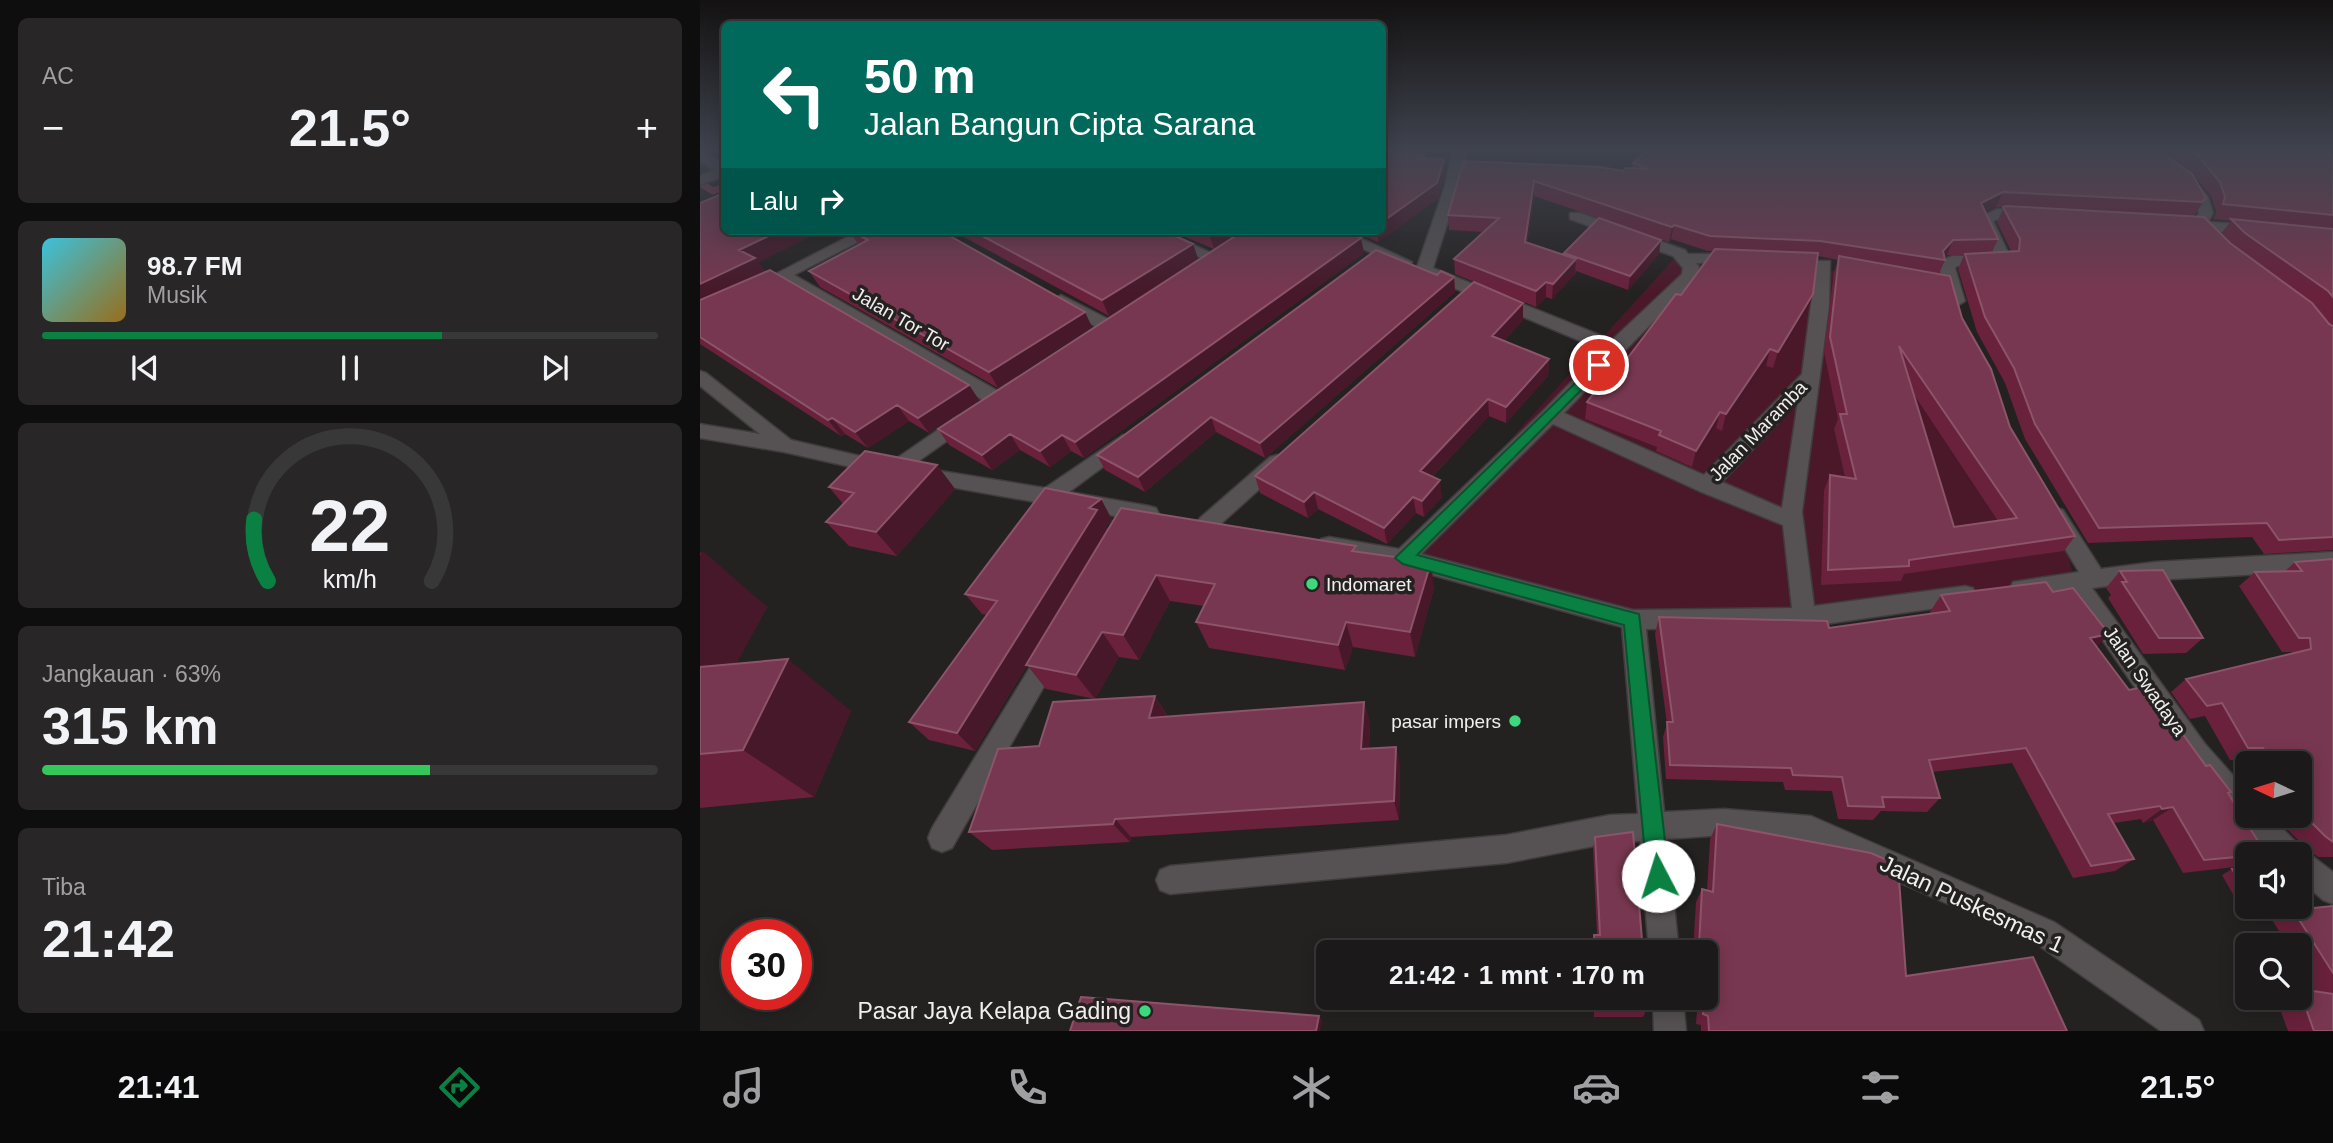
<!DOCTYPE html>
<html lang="id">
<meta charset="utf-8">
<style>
body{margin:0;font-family:Arial,sans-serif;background:#282626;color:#f1f3f6;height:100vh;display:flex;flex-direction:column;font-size:26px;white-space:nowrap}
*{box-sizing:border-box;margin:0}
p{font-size:23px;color:#a0a0a2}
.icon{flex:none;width:38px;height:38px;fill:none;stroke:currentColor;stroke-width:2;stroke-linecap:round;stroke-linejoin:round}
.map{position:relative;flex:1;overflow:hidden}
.sheet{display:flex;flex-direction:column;gap:18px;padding:18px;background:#0f0e0e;width:700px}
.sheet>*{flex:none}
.banner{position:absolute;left:21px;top:21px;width:665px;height:214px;border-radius:10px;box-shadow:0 4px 18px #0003,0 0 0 2px #393838;background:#00695c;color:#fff;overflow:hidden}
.needle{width:46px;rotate:274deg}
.buttons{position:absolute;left:1535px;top:751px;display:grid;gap:14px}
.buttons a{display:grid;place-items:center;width:77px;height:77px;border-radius:10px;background:#1b1919;box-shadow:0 4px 18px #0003,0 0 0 2px #393838;font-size:35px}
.speed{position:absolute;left:21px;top:919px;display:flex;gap:14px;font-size:35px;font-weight:700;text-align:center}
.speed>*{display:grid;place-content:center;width:91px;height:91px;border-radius:50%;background:#1b1919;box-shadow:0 4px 18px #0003,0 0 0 2px #393838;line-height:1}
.speed .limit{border:10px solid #d22;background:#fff;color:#111}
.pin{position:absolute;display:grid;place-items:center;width:60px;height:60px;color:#fff;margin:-30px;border:4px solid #fff;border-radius:50%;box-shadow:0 2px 7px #0007}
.me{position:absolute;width:77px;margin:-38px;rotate:355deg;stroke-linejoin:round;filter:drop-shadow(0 0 5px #0008)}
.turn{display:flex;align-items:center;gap:24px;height:147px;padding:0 28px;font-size:32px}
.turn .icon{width:91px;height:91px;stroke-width:2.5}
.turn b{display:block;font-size:49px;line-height:60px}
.then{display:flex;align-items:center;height:66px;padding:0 28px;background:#0003;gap:14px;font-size:26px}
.big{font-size:52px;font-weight:700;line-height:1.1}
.sheet .card{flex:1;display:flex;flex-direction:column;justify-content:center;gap:10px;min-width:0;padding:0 24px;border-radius:10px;background:#282626}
.sheet .dial{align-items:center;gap:0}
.dial svg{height:182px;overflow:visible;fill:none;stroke:#393838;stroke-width:7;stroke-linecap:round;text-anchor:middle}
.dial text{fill:#f1f3f6;stroke:none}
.song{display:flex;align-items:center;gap:21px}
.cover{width:84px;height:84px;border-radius:10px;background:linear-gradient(135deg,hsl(190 70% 55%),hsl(40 70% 35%))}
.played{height:7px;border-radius:4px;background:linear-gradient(90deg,#0b8043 65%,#393838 65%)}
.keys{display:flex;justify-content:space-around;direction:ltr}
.heat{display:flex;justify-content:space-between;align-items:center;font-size:38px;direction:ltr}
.charge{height:10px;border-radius:5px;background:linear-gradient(90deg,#34c759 63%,#393838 0)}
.trip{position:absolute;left:616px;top:940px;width:402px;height:70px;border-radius:10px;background:#1b1919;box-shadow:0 4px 18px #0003,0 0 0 2px #393838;font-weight:700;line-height:70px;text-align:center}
.tabs{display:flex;height:112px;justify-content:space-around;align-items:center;background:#0b0a0a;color:#a0a0a2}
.tabs .icon{width:49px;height:49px}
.tabs .current{color:#0b8043}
.tabs b{font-size:32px;color:#f1f3f6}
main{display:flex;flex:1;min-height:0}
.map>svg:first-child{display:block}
.green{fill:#4b1829}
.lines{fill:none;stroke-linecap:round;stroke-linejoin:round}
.stream{stroke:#83344d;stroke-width:7}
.street-casing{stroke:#403c3d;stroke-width:3}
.secondary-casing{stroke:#403c3d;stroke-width:3}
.street{fill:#565152;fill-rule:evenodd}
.secondary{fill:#565152;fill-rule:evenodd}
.wall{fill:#69213c;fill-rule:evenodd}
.shaded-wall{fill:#471829}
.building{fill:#783750;stroke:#8b5469;stroke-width:2;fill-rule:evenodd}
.route{fill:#0b8043;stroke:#07532c;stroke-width:2}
.poi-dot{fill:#3ed77d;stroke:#242121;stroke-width:2.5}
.labels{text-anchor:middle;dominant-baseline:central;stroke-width:7;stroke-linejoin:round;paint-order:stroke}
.street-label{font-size:19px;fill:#f1eeef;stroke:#242121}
.poi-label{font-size:19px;fill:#f1eeef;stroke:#242121;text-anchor:start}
.near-street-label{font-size:23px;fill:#f1eeef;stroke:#242121}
.near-poi-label{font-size:23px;fill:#f1eeef;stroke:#242121;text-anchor:end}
</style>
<main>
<section class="sheet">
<div class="card"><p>AC</p>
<div class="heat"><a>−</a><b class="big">21.5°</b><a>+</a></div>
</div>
<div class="card">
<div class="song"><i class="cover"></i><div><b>98.7 FM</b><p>Musik</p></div></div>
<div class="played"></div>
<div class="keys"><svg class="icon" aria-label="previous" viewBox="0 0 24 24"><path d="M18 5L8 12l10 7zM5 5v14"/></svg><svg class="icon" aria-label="pause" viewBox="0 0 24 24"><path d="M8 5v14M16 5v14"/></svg><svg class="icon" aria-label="next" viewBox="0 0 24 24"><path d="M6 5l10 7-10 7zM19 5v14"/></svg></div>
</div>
<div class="card dial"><svg viewBox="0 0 100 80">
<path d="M14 69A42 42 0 1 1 86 69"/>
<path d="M14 69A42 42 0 0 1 8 42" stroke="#0b8043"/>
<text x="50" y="56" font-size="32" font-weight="700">22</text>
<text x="50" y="72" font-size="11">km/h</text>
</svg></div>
<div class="card"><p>Jangkauan · 63%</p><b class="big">315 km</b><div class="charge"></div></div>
<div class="card"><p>Tiba</p><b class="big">21:42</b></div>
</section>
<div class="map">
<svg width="1633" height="1031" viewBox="0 0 1633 1031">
<rect width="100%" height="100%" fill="#242121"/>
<!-- green -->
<path class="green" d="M979,253l262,31 126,265 7,31 -270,37 -171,3 -230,-62z"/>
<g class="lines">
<!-- stream -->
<path class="stream" d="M0,183l13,8 11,-4"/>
<defs>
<path id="street" d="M753,148h14l-8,38 -26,82 179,72 70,-66 1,-6 -10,-12 -103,-37v-6h10l105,37 3,4h55v6l-6,2 -41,1 3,4 -3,11 -132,135 140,62 98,-101 14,-110 2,-3h12l-1,45 -27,206 12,94 151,-20 8,2 3,7 -3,7 -8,2 -161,23 -158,2 18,183 60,-3 87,7 243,106 145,98 5,11h-43l-127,-89 -224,-99 -86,-8 -57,4 12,113h-30l-9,-111 -30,2 -104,20 -336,31 -10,-4 -4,-10 4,-10 10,-4 336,-31 104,-20 28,-1 -16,-187 -219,-60 -74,-14 -8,-2 -3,-6 3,-6 8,-2 70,12 145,-139 58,-60 -184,-77 -2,-3 29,-84zM1098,401l-16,107 -60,-26zM853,424l146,67 84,34 9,83 -159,2 -212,-56z
M1436,148h14l38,25 20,24 5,16 -5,9 45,3 8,5 -8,5 -71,-7v-6l12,-1 5,-8c-16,-47 -46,-34 -63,-65z
M1297,209l32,2 8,5c-13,10 -30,-2 -44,5l19,40 -8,5h-47l-2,2 10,33 -8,5 -6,-1 -12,-37 8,-10 6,-2h42l-18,-37z
M159,231h20l-85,44 211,120 2,5 -2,5h-14l-209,-123 -8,2 -8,-5z
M443,231h21l60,28 -8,5 -6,-2z
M624,231h21l67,31 -2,3h-12z
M361,295l53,27 3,4 -9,5 -6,-1 -47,-26 -2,-4z
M0,371l6,2 85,67 99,23 68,-47 7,-2 10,7 -79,56 -112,-25 -84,-14v-14l60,10 -60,-48z
M423,435l10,7 -3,5 -61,45 80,14 7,2 3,6 -3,6 -7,2 -227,-40 -7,-2 -3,-5 3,-5 7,-2 123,20z
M577,455l7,2 3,5 -3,5 -70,63h-14l-4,-6 4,-6 70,-61z
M1356,508l7,2 38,59 54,-7 178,-10v18l-178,10 -63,8 113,156 42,47v25h23l33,33 30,23v32l-10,-4 -23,-20v-26h-29c-80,-77 -139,-172 -202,-263l-48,6 -8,-3 -3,-6 3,-6 66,-10 -34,-56 4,-6z
M351,643l8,3 4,7 -4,7 -107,188 -10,4 -10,-4 -4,-10 4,-10 111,-182z
M953,998h30l3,33h-32z"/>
<path id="secondary" d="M0,151l24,12v13l-24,9v-9l15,-6 -15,-9z"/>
</defs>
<!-- street casing -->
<use href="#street" class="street-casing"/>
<!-- secondary casing -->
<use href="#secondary" class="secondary-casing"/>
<!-- street -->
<use href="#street" class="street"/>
<!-- secondary -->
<use href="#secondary" class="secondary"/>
</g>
<!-- wall -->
<path class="wall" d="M1455,148h178v402l-69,4 -12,-17 -164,6 -63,-104 -20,-56 -28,-51 -19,-63 6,-14h-17l-3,3 1,2 -6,14 23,44 48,109 65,109 -11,15 -160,23 -3,7 -80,4 3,-95 6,-15 15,2 -11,-48 4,-10 -14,-67 10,-80 4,-12 -20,-4 -10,55 -35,57 -7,-2 -44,65 -6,-3 -24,39 -36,-16 1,-4 -72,-28 2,-17 24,-22 70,-85 32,-44h-5l-37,-12 -2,3 -135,-46 -7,47 37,12v-2l95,1 -31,36 -52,-19 -1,3 -23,25 -6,-2 -10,10 -81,-33 -1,-15 30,-27 -35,-2 -1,-15 14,-48 161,4 9,-2 1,-6 573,35 -12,18 27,18 10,-13 -18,-2 3,-7 -5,-16 -21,-25zM1296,207h8l-7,15 14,29 -19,1 6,-13 -13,-27zM1213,393l85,128 -44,6z
M725,154l1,4 18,1 1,15 -7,24 -60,44 -26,-11h30z
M0,203l24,28h97l-63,31 7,10 204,113 10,15 -50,33 -20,-12 -41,27 -23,-14 -4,2 -141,-92z
M133,231h108l151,96 -94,61 -178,-101 -11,-16 50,-26 -9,-13 -7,4z
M253,231h211l29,13 5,15 -89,57z
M471,231h71l-28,18z
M664,253l-280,205 -13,-7 -21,16 -30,-17 -28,20 -43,-25 -11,-16z
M737,275l17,2 1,15 -190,166 -49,-26 -71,60 -40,-22 -8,-15z
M823,320l-19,21 45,18 -1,17 -42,47 -17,-7 -57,61 10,20 -18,20 -8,-4 -29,31 -69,-35 -10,9 -48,-25 -5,-17z
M237,465l18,24 -58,67 -48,-10 -23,-24 17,-18 -14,-17z
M401,499l11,21 -6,6 2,3 249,23 77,36 -19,69 -62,-10 -8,23 -136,-22 -13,-26 8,-16 -34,-5 -31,59 -20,-3 -24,42 -49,-10 -19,-24 -52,86 -46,-11 -20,-18 78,-107 -5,-1 -17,-20z
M0,552l67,55 -31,57 115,47 -37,86 -114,11z
M1633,559v298h-15l-13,-10 -23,-23 -5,-8h23v-53h-53l-2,-3h-15l-25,-44 -15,3 -19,-27 15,-13 106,-25v-2h-10l-43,-66 16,-14h29l11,-10z
M1420,571l83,67 -17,15 -43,1 -35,-56 3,-3 -5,-7z
M1353,592l76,98 102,102 -3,2 19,60v10l-4,2 -60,7 -30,-53 -10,3 -2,-4 -27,4 20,36 -19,12 -42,7 -61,-115 -80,9 8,26 -13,14 -46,-1 -8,9 -35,-1 -6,-28 -47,-1 -2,-8 -117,-3 -3,-42 4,-13 -12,-90 4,-17 170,11 102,-14 -1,-2 11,-17z
M455,696l13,21 196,-15 6,21 -1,25 27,-1 4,20 -1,53 -268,17 -1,5 -138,8 -23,-18 70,-86z
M1017,824l189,152 161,55h-366v-6l-5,-1 2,-26h8v-46h-13l3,-50 6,-13 5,1 3,-51z
M895,837l48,115h-51l-1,-7 3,-10h3l-4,-86z
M1547,868v38h43l-47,6 -21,-37 10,-6z
M1633,906v125h-45l-12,-33h24v-9l16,3 -16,-28v-19h-12l-16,-25 21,-10z
M894,998h52l1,11 -4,8h-49z"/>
<!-- shaded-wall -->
<path class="shaded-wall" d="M744,159l1,15 -7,24 -60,44 -1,-11h5v-9z
M834,181v15l-9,61v-15z
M1303,192l-7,15 -21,11 6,-15z
M974,225l-3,14 -2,3 3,-15z
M79,231h42l-63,31 9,11 -67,33v-22l39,-34z
M139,231h10l1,1 -7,4z
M514,231h28l-28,18 -5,-15z
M661,238l3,15 -280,205 -9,-16z
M961,240l-2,14 -31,36 2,-14z
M1253,240l-6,15 -4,5v-9z
M493,244l5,15 -89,57 -7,-16z
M876,259l-1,15 -23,25 1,-15z
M754,277l1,15 -190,166 -5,-15z
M846,282v15l-10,10v-16z
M1113,294l-5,17 -35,57 5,-16z
M823,303v17l-30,33 -1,-17z
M385,312l7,15 -94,61 -9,-16z
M1070,349l-4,17 -44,65 4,-17z
M849,359l-1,17 -42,47v-16z
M269,385l10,15 -50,33 -11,-15z
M788,399l1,17 -67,71 -2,-16z
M197,405l12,16 -41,27 -13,-16z
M1020,412l-4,16 -24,39 4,-16z
M511,417l5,15 -71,60 -7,-15z
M132,418l13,16 -4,2 -13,-16z
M310,434l10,16 -28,20 -10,-15z
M362,435l9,16 -21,16 -10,-16z
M237,465l18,24 -58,67 -21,-24z
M740,480l2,17 -18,20 -2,-16z
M614,492l4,17 -10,9 -4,-16z
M713,497l3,16 -29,31 -3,-16z
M401,499l11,21 -6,6 2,4 -133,221 -18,-18 132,-225z
M3,551l64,56 -63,117 -4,-3v-165z
M731,562l3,26 -19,69 -5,-25z
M456,575l14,26 -31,59 -16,-25z
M646,622l7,25 -8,23 -7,-25z
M402,632l17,25 -24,42 -19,-24z
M1409,634l-16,17 -3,-13z
M88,659l63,52 -37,86 -71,-47z
M455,696l13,22h-19z
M664,702l6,21 -2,46 -7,-20z
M696,747l4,20 -1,53 -5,-19z
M1473,807l-20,13 -10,3 19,-14z
M415,819l16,18 -1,5 -17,-18z
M619,1016l3,4 -2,11h-4z"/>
<!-- building -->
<path class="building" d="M682,148h26l17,6 -6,4 25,1 -7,24 -55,39z
M950,148h504l38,26 14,24 -4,4 -199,-10 -22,11 17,36 -45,1 -10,11 2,9 -125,-19 -110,-5 -36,-11 -2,2 -138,-46 -9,61 51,17 -23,25 -7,-2 -10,9 -82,-32 45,-41 -51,-3 14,-48 3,1 2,-6 -5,4 1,-5 137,6 23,4 3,-3 22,1 -15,-6z
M1486,148h147v67l-110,-11 2,-7 -5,-15 -21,-25z
M24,193v38h55l-40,19 16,8 -55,26v-81z
M1306,206l198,11 26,26 82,60 17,21 4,2v211l-54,3 -12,-17 -168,5 -64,-104 -21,-56 -29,-51 -20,-63 54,-3 1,-12 -17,-32z
M899,218l62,22 -31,36 -66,-23z
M1531,219l102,10v68l-5,-6 -83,-58z
M151,231h90l144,81 -96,60 -180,-101 59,-31z
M273,231h191l29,13 -91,56z
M543,231h104l14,7 -286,204 -13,-7 -22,16 -30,-17 -28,21 -44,-26z
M1015,249l103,4 -5,41 -35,58 -8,-3 -44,65 -6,-2 -24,39 -37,-16 2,-4 -74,-29 18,-24 6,2 65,-86 5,1z
M676,250l61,25 4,-4 13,6 -194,166 -49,-26 -73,60 -41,-22z
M1139,256l111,20 12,42 29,51 19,58 65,109 -166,24v6l-81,4 2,-95 26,4 -16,-65h7l-17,-77zM1199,346l118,172 -63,9z
M70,270l199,115 -51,33 -21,-13 -42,27 -23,-14 -4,2 -128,-83v-37z
M774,282l49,21 -31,33 57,23 -43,48 -18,-8 -68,72 20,9 -18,21 -9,-4 -29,31 -70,-36 -10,10 -49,-26z
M165,451l72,14 -61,67 -50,-10 28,-29 -25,-6z
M345,488l56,11 -12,9 8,2 -140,223 -48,-11 88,-121 -32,-7z
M421,508l235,38 -4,5 79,11 -21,70 -64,-10 -8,23 -142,-23 19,-38 -59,-9 -33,60 -21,-3 -26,43 -50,-10z
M1633,559v283l-8,-6 -23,-23 -2,-4v-46h-28l-9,-15h-15l-26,-45 -15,3 -21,-27 125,-30 -1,-11h-11l-44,-66 47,-1 -7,-9z
M1463,570l40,68h-44l-37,-56h5l-7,-11z
M1346,582l7,10 20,-4 36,46 -19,4 39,52 19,-4 58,80 4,-1 21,27 -3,1 38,61h-19v2l-43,4 -31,-53 -11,2 -2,-3 -52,8 26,45 -43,7 -65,-118 -97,12 11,38 -58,-1 2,10 -36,-1 -6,-29 -49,-2 -2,-7 -121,-3 -3,-43h6l-14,-105 168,4 2,7 121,-17 -9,-16z
M88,659l-45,91 -43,4v-87z
M455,696l-6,22 215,-16 -3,47 35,-2 -2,54 -279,18 -2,5 -144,8 29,-83 41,-3 14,-44z
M1017,824l154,29 27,12 8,111 127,-19 34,74h-358l-1,-15 -5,-2 1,-16h2l1,-51 -8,-1 3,-57 11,3z
M933,832l10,120h-48l-1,-17h6l-5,-98z
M1547,868v26l-15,-25z
M1633,906v67l-40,-63z
M1600,989l33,5v37h-19l-14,-39z
M381,997l238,19 -3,15h-246z
M896,998h50l1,11h-50z"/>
<!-- sky -->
<linearGradient id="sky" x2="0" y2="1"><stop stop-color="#141212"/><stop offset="0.51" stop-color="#3f434e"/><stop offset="1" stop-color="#3f434e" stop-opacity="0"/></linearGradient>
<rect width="1633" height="293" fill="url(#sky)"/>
<!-- route -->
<path class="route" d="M899,360l6,5 -2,3 -186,187 222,59 30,262 -3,8 -8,3 -8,-3 -3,-8 -23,-251 -221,-61 -8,-6z"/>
<!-- markers -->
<g class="poi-dot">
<circle cx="612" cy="584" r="7"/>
<circle cx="815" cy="721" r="7"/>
<circle cx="445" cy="1011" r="7"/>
</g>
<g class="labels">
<!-- street labels -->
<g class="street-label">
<text transform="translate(201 319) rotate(30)">Jalan Tor Tor</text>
<text transform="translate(1058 431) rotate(-46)">Jalan Maramba</text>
<text transform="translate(1445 681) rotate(55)">Jalan Swadaya</text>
</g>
<!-- poi labels -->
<g class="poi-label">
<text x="626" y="584">Indomaret</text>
<text x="801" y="721" text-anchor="end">pasar impers</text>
</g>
<!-- near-street labels -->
<g class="near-street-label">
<text transform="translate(1272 904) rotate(25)">Jalan Puskesmas 1</text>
</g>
<!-- near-poi labels -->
<g class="near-poi-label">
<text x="431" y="1011">Pasar Jaya Kelapa Gading</text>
</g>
</g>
</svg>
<div class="buttons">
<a><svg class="needle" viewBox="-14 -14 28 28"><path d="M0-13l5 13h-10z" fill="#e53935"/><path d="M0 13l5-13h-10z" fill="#a0a0a2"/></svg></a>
<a><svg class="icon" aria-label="sound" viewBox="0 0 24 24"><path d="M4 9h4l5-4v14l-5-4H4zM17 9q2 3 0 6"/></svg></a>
<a><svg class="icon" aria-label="search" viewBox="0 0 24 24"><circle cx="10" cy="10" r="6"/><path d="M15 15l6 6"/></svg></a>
</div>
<div class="speed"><div class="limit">30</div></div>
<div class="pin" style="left:899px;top:365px;background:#d93025"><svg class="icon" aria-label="arrive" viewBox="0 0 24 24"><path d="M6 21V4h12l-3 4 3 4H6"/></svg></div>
<svg class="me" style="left:958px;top:876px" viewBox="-20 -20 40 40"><circle r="19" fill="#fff"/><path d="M0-13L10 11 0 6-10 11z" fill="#0b8043"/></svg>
<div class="trip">21:42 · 1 mnt · 170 m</div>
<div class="banner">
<div class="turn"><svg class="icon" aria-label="left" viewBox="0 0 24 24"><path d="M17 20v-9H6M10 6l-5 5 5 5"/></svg><div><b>50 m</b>Jalan Bangun Cipta Sarana</div></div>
<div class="then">Lalu<svg class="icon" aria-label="right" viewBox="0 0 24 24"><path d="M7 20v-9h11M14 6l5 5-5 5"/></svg></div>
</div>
</div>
</main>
<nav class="tabs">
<b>21:41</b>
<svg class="icon current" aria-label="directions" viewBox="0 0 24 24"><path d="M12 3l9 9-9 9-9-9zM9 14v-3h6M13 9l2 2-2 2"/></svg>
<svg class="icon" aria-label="music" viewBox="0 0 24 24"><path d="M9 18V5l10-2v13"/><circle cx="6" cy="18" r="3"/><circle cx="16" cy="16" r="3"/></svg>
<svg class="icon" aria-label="phone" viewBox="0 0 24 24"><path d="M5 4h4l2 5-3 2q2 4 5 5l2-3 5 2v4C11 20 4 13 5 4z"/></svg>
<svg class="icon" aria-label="climate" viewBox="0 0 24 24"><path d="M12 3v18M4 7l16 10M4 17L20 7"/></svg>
<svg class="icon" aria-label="car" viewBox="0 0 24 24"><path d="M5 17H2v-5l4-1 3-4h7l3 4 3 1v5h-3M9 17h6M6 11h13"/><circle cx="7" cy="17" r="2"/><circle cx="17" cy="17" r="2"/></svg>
<svg class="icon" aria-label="filters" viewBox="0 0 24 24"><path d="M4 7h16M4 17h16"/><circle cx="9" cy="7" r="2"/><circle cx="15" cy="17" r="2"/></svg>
<b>21.5°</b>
</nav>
